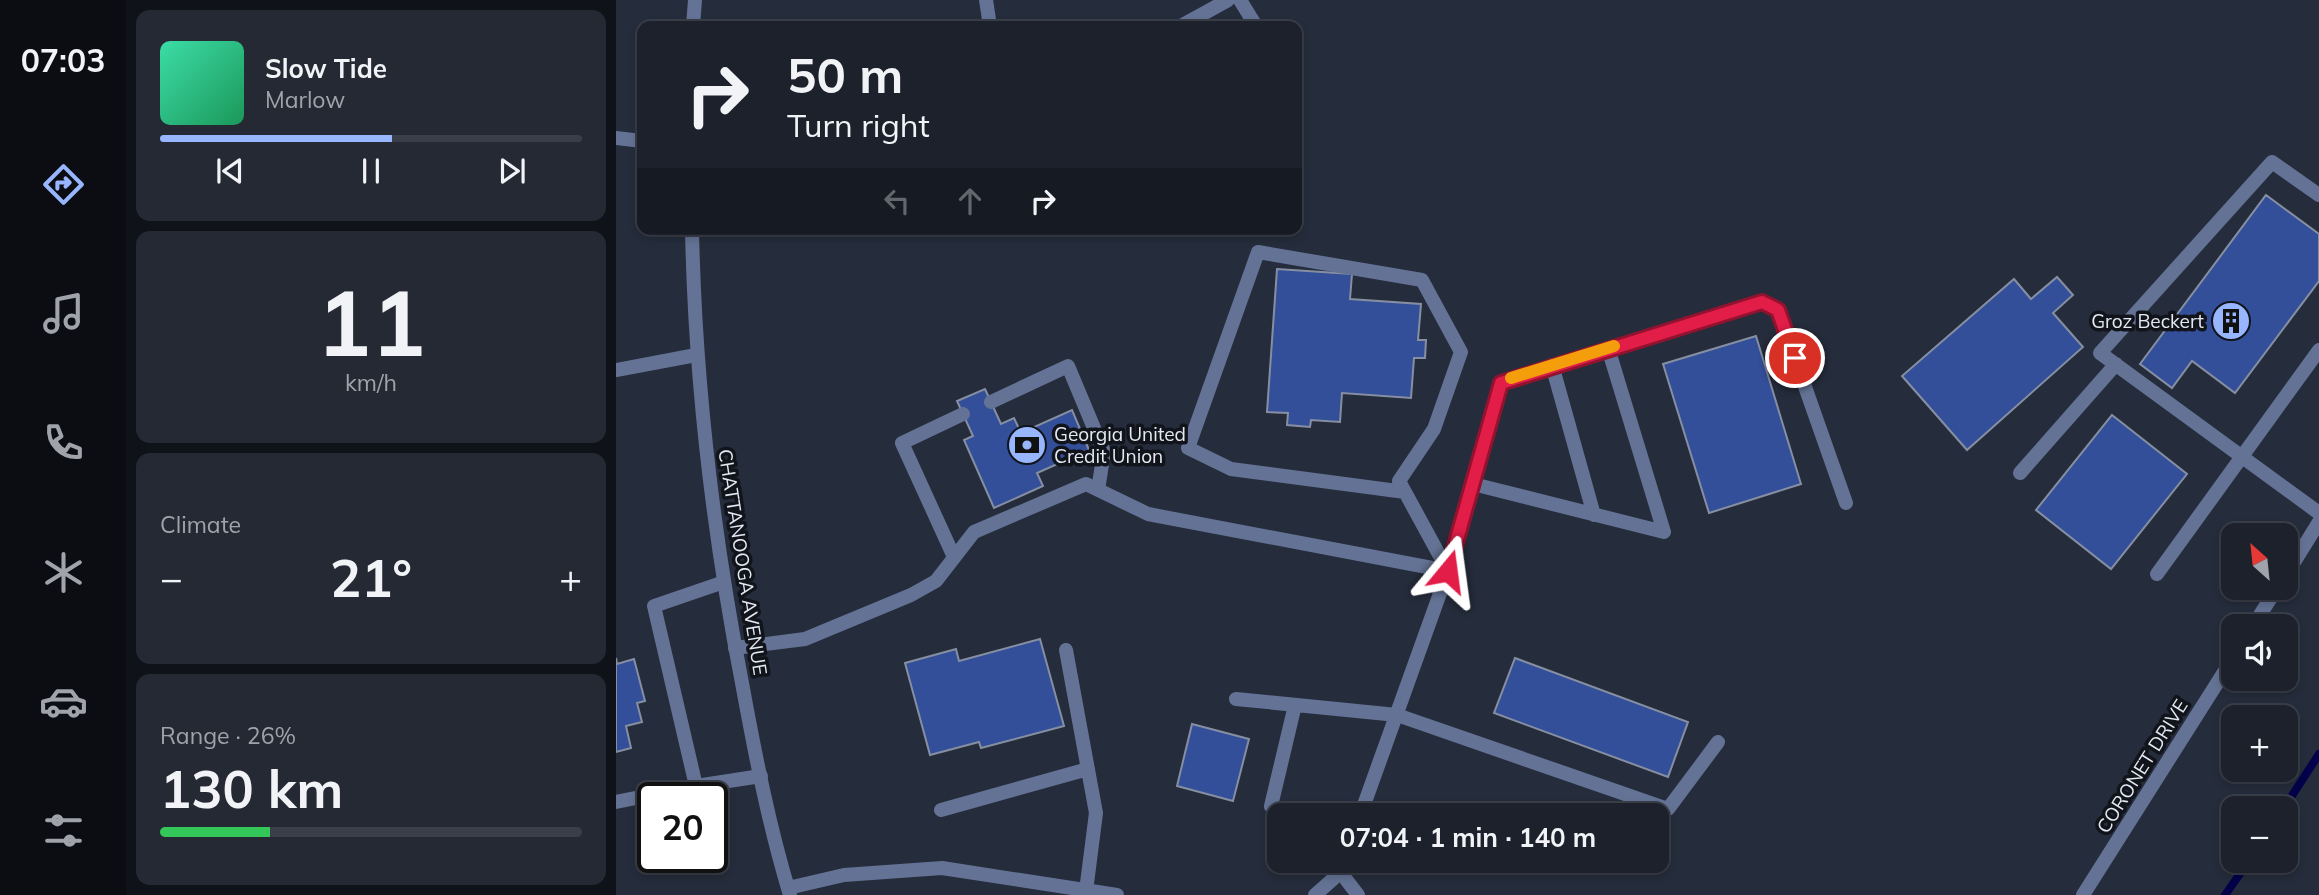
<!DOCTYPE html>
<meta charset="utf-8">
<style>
body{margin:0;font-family:Mulish,sans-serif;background:#252934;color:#f1f3f6;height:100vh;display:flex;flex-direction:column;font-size:26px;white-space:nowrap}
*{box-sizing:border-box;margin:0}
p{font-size:23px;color:#a0a3a9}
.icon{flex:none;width:38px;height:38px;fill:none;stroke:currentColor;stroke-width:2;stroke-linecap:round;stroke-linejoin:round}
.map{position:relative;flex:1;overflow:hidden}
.side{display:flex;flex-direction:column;gap:10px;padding:10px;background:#0f1218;width:490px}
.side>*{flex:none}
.banner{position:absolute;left:21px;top:21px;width:665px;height:214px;border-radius:14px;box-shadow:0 4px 10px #0003,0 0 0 2px #3a3e48;background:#1c212c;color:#f1f3f6;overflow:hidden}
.needle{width:46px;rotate:333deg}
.fabs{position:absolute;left:1605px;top:523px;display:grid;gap:14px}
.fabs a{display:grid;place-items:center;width:77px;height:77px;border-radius:14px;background:#1c212c;box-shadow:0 4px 10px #0003,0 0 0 2px #3a3e48;font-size:35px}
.speed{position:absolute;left:21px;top:782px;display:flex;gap:14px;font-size:35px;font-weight:700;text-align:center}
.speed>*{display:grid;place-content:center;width:91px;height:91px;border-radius:50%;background:#1c212c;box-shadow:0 4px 10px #0003,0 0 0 2px #3a3e48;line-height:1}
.speed .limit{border:4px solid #111;border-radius:10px;background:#fff;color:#111}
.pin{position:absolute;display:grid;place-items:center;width:60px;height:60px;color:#fff;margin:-30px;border:4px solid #fff;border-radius:50%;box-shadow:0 2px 7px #0007}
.me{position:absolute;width:77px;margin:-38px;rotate:16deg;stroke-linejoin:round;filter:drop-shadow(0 0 5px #0008)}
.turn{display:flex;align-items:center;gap:24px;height:147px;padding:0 35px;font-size:32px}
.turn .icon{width:91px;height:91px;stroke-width:2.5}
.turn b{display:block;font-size:49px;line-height:60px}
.lanes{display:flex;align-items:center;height:66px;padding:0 35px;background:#0003;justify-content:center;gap:35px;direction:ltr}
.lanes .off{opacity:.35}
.big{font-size:52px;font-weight:700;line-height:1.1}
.side .widget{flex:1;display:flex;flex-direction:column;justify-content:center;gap:10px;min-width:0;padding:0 24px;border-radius:14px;background:#252934}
.side .dial{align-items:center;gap:0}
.dial b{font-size:91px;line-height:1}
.song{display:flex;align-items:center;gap:21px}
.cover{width:84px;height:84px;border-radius:10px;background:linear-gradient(135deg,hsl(160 70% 55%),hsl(150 70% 35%))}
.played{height:7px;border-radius:4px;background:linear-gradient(90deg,#98b6fd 55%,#3a3e48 55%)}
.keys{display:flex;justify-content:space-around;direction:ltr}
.heat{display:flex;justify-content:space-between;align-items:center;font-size:38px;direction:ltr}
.charge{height:10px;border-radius:5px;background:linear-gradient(90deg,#34c759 26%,#3a3e48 0)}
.trip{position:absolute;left:651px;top:803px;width:402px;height:70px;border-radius:14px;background:#1c212c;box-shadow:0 4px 10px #0003,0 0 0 2px #3a3e48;font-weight:700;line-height:70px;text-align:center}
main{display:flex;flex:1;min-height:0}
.menu{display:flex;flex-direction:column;width:126px;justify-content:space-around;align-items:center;background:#0b0d12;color:#a0a3a9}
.menu .icon{width:49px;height:49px}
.menu .selected{color:#98b6fd}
.menu b{font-size:32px;color:#f1f3f6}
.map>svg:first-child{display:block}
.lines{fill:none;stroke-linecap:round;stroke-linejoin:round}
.stream{stroke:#03014a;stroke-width:8}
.building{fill:#344f99;stroke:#868fa2;stroke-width:2}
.lane{stroke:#647395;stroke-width:14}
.street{stroke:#647395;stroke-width:14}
.route-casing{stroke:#92132f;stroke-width:18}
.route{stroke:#e11d48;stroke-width:12}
.slow{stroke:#f59e0b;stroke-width:12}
.labels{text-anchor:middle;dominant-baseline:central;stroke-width:7;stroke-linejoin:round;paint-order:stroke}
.poi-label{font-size:19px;fill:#e4e9f3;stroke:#11141b;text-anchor:end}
.street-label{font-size:19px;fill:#e4e9f3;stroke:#11141b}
</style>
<main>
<nav class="menu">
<b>07:03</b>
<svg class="icon selected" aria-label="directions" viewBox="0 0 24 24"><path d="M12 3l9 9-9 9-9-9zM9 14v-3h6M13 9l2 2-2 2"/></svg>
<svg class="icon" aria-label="music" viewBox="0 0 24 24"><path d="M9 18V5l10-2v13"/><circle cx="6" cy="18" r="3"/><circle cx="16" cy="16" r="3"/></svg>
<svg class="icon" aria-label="phone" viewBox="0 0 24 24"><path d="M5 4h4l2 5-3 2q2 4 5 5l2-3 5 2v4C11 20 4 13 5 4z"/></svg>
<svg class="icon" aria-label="climate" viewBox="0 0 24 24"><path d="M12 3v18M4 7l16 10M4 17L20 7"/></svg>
<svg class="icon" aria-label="car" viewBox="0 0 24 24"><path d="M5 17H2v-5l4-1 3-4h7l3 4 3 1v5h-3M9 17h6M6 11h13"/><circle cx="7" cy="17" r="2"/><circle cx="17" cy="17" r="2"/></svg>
<svg class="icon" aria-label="filters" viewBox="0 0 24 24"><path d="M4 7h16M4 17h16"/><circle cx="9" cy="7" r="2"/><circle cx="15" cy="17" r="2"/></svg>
</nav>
<section class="side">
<div class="widget">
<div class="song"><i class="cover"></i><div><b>Slow Tide</b><p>Marlow</p></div></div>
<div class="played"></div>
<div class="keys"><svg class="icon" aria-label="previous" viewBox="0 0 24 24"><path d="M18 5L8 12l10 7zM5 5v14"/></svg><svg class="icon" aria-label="pause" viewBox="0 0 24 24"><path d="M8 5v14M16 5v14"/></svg><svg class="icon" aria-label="next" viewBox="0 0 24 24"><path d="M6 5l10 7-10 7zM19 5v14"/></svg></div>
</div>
<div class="widget dial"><b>11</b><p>km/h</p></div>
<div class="widget"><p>Climate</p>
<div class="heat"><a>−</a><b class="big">21°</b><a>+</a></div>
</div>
<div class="widget"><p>Range · 26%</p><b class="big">130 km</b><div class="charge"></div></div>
</section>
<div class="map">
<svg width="1703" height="895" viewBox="0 0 1703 895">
<rect width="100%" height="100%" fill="#252c3b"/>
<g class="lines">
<!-- stream -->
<path class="stream" d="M1668,808l35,-54
M1609,895l24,-34"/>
</g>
<!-- building -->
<path class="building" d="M1650,195l53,39v47l-84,112 -43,-32 -20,27 -32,-24z
M661,269l75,5 -2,25 71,5 -3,36h8l-1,18h-11l-3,40 -69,-5 -2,29 -29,-2 -1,7 -23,-2 1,-12 -21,-1z
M1441,277l16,18 -20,18 30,34 -116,103 -65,-74 112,-97 17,20z
M1140,336l45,148 -92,29 -46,-149z
M369,389l16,35 13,-6 7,15 51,-23 17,40 -52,23 6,13 -49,22 -30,-68 9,-4 -16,-35z
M1496,415l75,59 -76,95 -75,-59z
M424,639l24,87 -83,22 -2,-6 -49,13 -25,-92 51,-14 3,12z
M0,658l1,6 17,-5 11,42 -8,2 5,19 -16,4 5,22 -15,4z
M899,658l173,64 -20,55 -174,-64z
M576,724l57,15 -16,62 -56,-15z"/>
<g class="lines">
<!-- lane -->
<path class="lane" d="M370,0l4,26
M624,0l16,26
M565,26l47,-26
M0,138l26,3
M1703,195l-47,-33 -172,191 219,160
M936,365l42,150
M0,370l80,-15
M375,402l77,-36 36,86 -6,38
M1404,473l96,-109
M857,484l191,48 -56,-184
M789,492l-174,-23 -43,-21 70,-196 164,28 39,72 -27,77 -35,52 49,90
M338,557l-52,-114 61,-29
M832,571l53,-189 261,-80 16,8 68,193
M1541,574l162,-224
M108,582l-70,24 42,180 65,-10
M119,648l70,-9 106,-44 25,-14 38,-49 112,-48 62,30 300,57
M450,650l30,163 -10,78
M620,699l161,16 271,94 50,-67
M0,802l80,-16
M325,810l147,-41
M677,816l-22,-10 24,-101
M722,869l20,26"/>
<!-- street -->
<path class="street" d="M77,26l2,-26
M76,229c3,153 21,304 50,454 13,71 27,143 48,212
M1670,575l33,-53
M1637,626l24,-38
M744,816l88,-245
M172,888l56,-13 98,-7 175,27
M699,895l18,-16 9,-18
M1467,895l150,-237"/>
</g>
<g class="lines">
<defs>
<path id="route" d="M832,571l53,-188 261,-81 16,8 17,48"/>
</defs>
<!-- route casing -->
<use href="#route" class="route-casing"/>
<!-- route -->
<use href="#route" class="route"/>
<!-- slow -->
<path class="slow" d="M895,378l103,-32"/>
</g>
<!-- icons -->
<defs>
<symbol id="building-disc" viewBox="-11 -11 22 22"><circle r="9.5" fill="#98b6fd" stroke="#11141b"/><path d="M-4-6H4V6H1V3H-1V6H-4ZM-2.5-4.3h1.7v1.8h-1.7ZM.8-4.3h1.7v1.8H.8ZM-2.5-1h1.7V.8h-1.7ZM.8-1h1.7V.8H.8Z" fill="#111"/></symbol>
<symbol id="bank-disc" viewBox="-11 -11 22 22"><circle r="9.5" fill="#98b6fd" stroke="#11141b"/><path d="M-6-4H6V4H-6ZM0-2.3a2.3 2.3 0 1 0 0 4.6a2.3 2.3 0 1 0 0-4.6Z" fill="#111"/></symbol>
</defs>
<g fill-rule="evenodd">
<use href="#building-disc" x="1593" y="299" width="44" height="44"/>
<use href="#bank-disc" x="389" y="423" width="44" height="44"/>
</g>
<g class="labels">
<!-- poi labels -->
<g class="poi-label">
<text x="1588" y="321">Groz Beckert</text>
<text x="438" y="434" text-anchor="start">Georgia United<tspan x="438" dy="22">Credit Union</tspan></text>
</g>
<!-- street labels -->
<g class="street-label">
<text transform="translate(127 562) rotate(81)">CHATTANOOGA AVENUE</text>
<text transform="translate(1526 766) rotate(-58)">CORONET DRIVE</text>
</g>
</g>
</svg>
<div class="fabs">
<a><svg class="needle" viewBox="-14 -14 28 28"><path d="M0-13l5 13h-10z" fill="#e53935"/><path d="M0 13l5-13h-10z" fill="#a0a3a9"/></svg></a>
<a><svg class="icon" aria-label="sound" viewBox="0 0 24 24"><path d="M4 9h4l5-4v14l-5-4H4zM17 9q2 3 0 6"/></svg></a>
<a>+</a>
<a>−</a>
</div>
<div class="speed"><div class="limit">20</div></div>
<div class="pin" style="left:1179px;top:358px;background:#d93025"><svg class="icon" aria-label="arrive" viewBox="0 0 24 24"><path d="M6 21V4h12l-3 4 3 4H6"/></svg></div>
<svg class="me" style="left:832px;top:571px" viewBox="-20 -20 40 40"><path d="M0-17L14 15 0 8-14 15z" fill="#e11d48" stroke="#fff" stroke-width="4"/></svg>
<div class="trip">07:04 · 1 min · 140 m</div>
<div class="banner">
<div class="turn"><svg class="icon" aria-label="right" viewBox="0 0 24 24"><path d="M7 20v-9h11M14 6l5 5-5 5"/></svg><div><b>50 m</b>Turn right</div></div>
<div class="lanes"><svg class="icon off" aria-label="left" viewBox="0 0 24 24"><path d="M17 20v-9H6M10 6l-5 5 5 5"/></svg><svg class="icon off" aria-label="ahead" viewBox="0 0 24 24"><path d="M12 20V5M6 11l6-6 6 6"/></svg><svg class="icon" aria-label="right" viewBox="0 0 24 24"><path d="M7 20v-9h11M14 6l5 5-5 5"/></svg></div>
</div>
</div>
</main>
